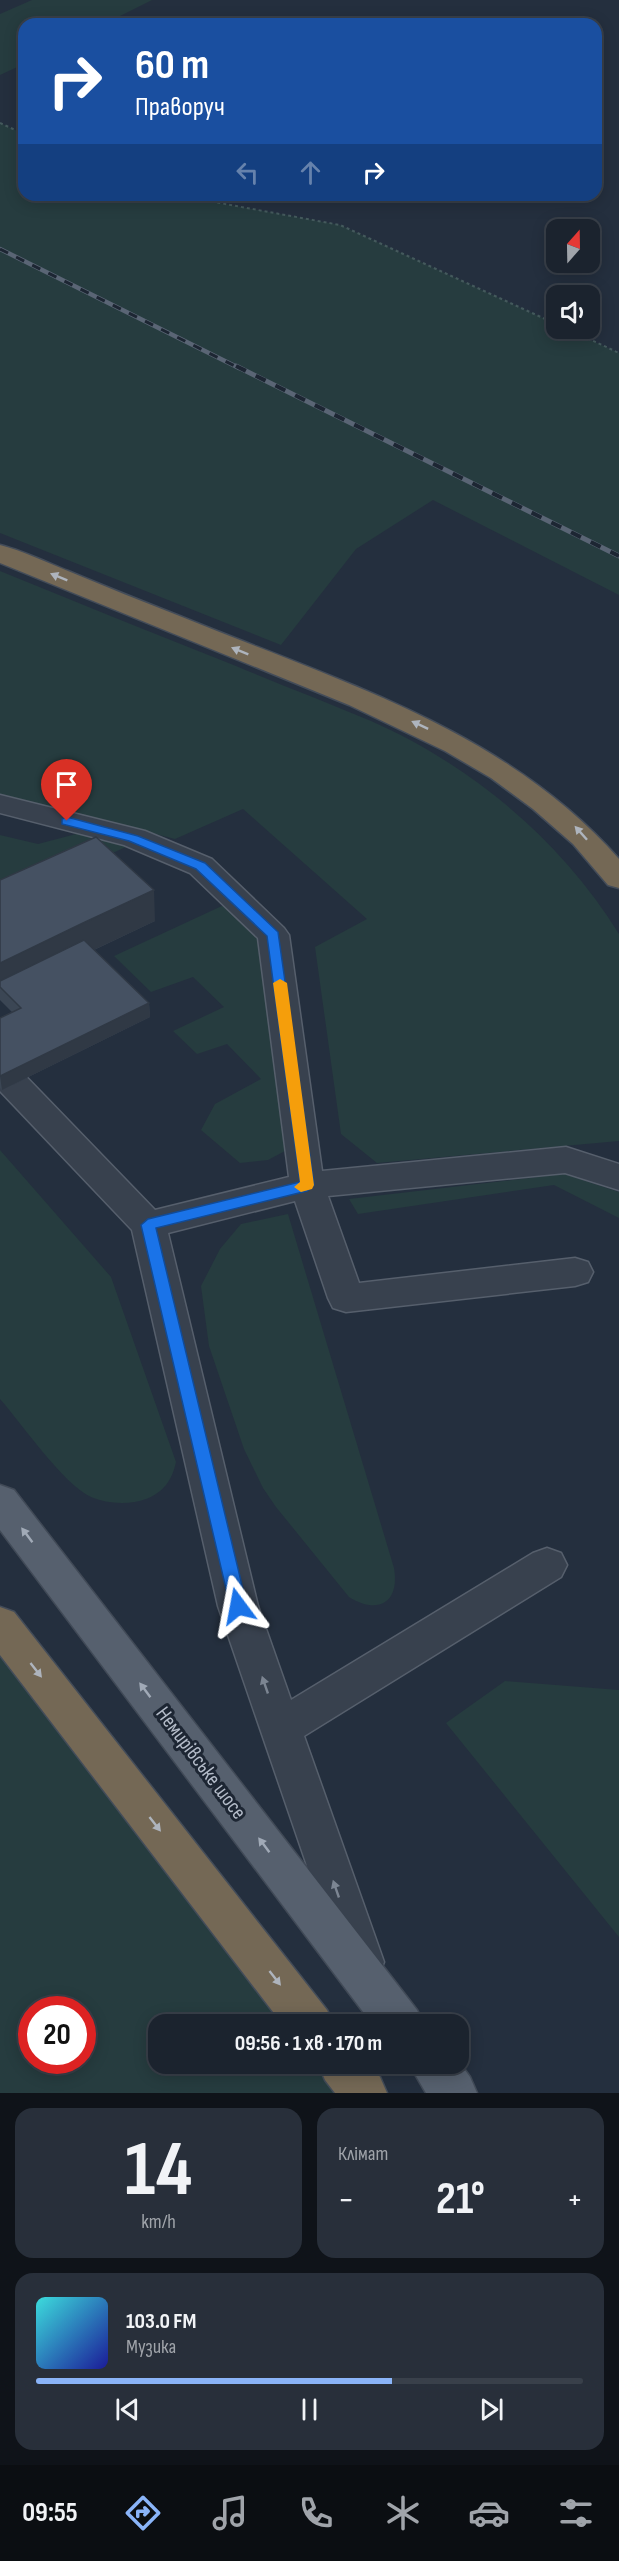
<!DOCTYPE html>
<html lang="uk">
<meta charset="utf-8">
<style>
body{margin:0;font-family:"Sofia Sans Condensed",sans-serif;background:#282f3a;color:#f1f3f6;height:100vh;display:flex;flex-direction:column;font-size:22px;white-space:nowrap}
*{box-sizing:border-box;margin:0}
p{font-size:20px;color:#a0a4aa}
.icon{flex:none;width:33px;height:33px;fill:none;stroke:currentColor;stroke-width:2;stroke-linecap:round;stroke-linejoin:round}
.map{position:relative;height:2093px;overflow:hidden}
.side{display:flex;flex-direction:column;gap:15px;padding:15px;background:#0f1319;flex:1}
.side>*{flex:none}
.banner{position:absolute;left:18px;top:18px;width:584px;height:183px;border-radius:18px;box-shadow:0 3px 15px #0003,0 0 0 2px #39404a;background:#1a4fa0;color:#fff;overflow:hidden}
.needle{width:39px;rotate:20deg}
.tools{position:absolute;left:546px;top:219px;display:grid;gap:12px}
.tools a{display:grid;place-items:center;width:54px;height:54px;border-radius:12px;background:#1b232e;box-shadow:0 3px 15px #0003,0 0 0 2px #39404a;font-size:30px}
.speed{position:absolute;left:18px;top:1996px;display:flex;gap:12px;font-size:30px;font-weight:700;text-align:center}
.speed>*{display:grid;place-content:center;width:78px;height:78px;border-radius:50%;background:#1b232e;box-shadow:0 3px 15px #0003,0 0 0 2px #39404a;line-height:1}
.speed .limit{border:9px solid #d22;background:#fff;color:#111}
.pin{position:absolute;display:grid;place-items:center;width:51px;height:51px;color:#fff;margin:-62px -26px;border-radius:50% 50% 50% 0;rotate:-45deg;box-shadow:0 0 6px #0007}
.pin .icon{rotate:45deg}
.me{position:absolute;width:66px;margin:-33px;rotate:347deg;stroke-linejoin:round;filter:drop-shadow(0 0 4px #0008)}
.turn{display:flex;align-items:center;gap:21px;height:126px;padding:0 18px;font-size:27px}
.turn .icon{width:78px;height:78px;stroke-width:2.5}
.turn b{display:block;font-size:42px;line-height:51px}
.lanes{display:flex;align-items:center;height:57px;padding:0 18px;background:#0003;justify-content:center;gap:30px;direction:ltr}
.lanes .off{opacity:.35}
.big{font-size:45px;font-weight:700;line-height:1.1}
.side .tile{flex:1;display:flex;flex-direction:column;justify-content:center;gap:9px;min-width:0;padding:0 21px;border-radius:18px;background:#282f3a}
.side .dial{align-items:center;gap:0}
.dial b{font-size:78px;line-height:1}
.song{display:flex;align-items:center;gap:18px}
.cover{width:72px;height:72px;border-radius:9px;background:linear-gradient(135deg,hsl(180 70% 55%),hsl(240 70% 35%))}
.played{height:6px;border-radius:3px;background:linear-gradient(90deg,#8ab4f8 65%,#39404a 65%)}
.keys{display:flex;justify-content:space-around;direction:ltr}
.heat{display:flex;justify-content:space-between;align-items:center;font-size:33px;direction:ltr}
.side .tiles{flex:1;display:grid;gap:15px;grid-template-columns:1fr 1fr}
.tile:last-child{grid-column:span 2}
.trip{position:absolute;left:148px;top:2014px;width:321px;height:60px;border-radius:18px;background:#1b232e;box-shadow:0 3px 15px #0003,0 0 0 2px #39404a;font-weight:700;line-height:60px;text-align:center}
.menu{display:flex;height:96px;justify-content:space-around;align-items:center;background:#0b0e12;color:#a0a4aa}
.menu .icon{width:42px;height:42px}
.menu .on{color:#8ab4f8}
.menu b{font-size:27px;color:#f1f3f6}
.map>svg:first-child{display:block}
.green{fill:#263c3f;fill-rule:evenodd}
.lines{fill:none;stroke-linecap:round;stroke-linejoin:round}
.minor-casing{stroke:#565f6c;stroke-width:3}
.major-casing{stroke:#414a57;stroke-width:3}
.highway-casing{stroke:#434c59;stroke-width:3}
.path{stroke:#44595c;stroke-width:2;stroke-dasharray:3 3;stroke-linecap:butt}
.minor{fill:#38414e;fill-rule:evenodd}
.major{fill:#56606e;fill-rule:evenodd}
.highway{fill:#746855;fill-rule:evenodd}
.rail-far1-casing{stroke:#5a6575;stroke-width:4.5}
.rail-casing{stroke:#5a6575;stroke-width:5}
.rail-far1{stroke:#1d2633;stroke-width:3;stroke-dasharray:9;stroke-linecap:butt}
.rail{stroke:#1d2633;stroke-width:4;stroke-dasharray:11;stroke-linecap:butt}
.wall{fill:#3b4654}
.shaded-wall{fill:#303945}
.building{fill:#455162;stroke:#303945;stroke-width:1.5}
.oneway{fill:#aeb4bd}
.oneway2{fill:#a1aab7}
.oneway3{fill:#7c8592}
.route{fill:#1a73e8;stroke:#114b97;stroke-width:1.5}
.slow{fill:#f59e0b}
.labels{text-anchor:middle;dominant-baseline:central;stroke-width:6;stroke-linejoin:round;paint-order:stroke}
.near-street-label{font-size:21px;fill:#b4bcc9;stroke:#1d2633}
</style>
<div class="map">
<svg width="619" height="2093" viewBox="0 0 619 2093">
<rect width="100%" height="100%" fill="#242f3e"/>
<!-- green -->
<path class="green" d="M32,0h120l-48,24h-80v40l-24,11v-61z
M0,123l24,11v61h152l164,30 216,99v4l10,1 53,24v242l-186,-95 -77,49 -75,96 -281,-112z
M0,571c79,32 157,64 236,95 45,19 90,36 135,55 100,44 190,119 248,213v207l-242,22 -36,-29 -26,-187 52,-28 -124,-110 -68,30 -175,-45z
M80,833l48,13 -128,58v-69l38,9z
M224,905l36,33 25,213 -17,9 -28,3 -39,-33 14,-26 46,-25 -34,-35 -30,10 -24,-23 51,-24 -31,-30 -42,15 -37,-36z
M0,1150l111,127 65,185c-4,18 -12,30 -30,37 -16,6 -39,5 -55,-2 -28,-13 -69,-73 -91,-98z
M564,1174l55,18v26l-65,-33 -196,29 -9,-15z
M288,1214l106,354c6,35 -16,47 -45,29l-73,-90 -13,-19 -19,-39 -35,-103 -8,-60 19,-37 21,-25z
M0,1625l310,400h-151v39h181l22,29h-362zM32,2010h50v51h-50z
M505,1681l114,9v247l-173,-214z"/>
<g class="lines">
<defs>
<path id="minor" d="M0,795l145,36 67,28 72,69 5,7 33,236 244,-24 53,17v26l-54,-17 -237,23 31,87 216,-25 13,4 5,10 -5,10 -13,4 -229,26 -13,-4 -5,-10 -33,-97 -127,32 90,373 33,94 242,-147 14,-5 14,5 6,12 -6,12 -257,159 80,226 -6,15 -16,6 -16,-6 -6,-15 -122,-356 -86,-376 -132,-139v-33l12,4 143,148 134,-33 -31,-239 -68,-65 -66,-28 -124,-32z"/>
<path id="major" d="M0,1485l14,5 403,520 7,15h-51l-373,-495z
M459,2062l11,15 7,16h-51l-17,-29z"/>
<path id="highway" d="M0,545c23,6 46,17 68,26 38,16 76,31 114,46 154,63 324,113 437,242v29l-11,-3 -35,-41 -40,-35 -42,-31 -46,-27 -96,-46 -349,-142z
M0,1607l14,5 313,398 7,15h-51l-283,-370z
M318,2064h52l10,13 7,16h-52l-10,-13z"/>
</defs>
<!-- minor casing -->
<use href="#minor" class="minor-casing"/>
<!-- major casing -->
<use href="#major" class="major-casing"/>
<!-- highway casing -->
<use href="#highway" class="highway-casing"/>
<!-- path -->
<path class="path" d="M0,123l24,11
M176,195l164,30 216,99
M566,328l53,25"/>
<!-- minor -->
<use href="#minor" class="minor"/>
<!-- major -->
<use href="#major" class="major"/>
<!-- highway -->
<use href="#highway" class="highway"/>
<defs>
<path id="rail-far1" d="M0,249l239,119"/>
<path id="rail" d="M236,366l383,190"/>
</defs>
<!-- rail-far1 casing -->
<use href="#rail-far1" class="rail-far1-casing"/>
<!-- rail casing -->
<use href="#rail" class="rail-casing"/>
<!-- rail-far1 -->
<use href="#rail-far1" class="rail-far1"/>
<!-- rail -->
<use href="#rail" class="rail"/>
</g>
<!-- wall -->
<path class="wall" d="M0,880l155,41 -61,29 55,53 1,14 -148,73 -2,-2v-70l12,-6 -12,-12z"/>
<!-- shaded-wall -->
<path class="shaded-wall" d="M154,890l1,31 -70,33 -85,33v-24l83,-40z
M149,1003l1,14 -148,73 -2,-14z"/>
<!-- building -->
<path class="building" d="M96,837l58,53 -71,33 -83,40v-83z
M84,940l65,63 -149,73v-58l21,-10 -21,-21v-6z"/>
<!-- one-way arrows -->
<defs><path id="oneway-solid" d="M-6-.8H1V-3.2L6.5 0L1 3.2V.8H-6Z" transform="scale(1.5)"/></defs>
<g class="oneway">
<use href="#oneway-solid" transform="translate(59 577) rotate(-158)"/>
<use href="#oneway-solid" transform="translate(240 651) rotate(-158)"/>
<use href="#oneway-solid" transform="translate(420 725) rotate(-155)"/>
<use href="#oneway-solid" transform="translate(581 833) rotate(-132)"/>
<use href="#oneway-solid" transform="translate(36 1670) rotate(52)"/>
<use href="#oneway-solid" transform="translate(155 1824) rotate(52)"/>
<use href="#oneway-solid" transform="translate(275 1978) rotate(52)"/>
</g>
<g class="oneway2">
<use href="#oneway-solid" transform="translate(27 1535) rotate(-127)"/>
<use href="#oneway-solid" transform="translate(145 1690) rotate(-127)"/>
<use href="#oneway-solid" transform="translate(264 1845) rotate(-127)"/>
</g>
<g class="oneway3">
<use href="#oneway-solid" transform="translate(265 1685) rotate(-109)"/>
<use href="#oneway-solid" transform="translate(336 1889) rotate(-109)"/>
</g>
<!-- route -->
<path class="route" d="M67,817l71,19 67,27 73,69 36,253 -7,6 -151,37 91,378 -3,5h-12l-2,-5 -89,-381 7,-6 152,-37 -33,-246 -71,-67 -67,-28 -67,-17v-5z"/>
<!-- slow -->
<path class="slow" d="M280,979l7,4 27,202 -2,4 -11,3 -7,-5 6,-5 -27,-199z"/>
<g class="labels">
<!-- near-street labels -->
<g class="near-street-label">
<text transform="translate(201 1763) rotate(53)">Немирівське шосе</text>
</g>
</g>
</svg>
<div class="tools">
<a><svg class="needle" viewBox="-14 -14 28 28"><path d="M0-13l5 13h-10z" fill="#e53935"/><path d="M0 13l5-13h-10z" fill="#a0a4aa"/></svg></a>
<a><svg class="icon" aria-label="sound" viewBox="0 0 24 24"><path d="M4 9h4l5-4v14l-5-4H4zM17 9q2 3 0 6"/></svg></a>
</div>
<div class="speed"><div class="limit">20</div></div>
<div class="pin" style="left:67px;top:821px;background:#d93025"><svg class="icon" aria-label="arrive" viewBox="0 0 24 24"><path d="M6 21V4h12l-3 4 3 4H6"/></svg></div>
<svg class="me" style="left:238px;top:1606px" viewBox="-20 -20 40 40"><path d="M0-17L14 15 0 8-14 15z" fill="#1a73e8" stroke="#fff" stroke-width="4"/></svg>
<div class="trip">09:56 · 1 хв · 170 m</div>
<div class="banner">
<div class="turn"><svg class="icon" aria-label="right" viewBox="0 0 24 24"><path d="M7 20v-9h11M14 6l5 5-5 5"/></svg><div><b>60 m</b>Праворуч</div></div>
<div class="lanes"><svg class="icon off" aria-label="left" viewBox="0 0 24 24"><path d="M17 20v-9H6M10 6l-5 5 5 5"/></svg><svg class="icon off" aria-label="ahead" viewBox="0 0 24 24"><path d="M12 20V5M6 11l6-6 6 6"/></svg><svg class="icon" aria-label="right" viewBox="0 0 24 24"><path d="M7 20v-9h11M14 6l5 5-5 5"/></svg></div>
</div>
</div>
<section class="side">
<div class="tiles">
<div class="tile dial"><b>14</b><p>km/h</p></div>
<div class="tile"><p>Клімат</p>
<div class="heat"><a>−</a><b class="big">21°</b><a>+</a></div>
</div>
<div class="tile">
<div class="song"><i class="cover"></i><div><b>103.0 FM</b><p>Музика</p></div></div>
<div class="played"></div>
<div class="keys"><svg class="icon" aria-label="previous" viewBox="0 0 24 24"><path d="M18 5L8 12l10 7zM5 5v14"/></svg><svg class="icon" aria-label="pause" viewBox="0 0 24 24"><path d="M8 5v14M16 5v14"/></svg><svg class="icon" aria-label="next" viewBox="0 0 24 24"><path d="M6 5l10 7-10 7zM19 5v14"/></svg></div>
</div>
</div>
</section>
<nav class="menu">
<b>09:55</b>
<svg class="icon on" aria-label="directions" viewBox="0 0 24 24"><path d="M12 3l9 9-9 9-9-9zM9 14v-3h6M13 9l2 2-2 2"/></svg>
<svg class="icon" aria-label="music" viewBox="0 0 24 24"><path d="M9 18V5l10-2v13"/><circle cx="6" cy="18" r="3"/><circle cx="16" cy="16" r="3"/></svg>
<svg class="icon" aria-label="phone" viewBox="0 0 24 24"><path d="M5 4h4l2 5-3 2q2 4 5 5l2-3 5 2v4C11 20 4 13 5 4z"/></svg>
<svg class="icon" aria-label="climate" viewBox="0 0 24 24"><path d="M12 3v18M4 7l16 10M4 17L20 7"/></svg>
<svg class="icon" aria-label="car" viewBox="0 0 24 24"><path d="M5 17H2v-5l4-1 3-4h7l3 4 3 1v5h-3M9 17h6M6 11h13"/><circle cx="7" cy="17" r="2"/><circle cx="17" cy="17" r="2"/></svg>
<svg class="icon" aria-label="filters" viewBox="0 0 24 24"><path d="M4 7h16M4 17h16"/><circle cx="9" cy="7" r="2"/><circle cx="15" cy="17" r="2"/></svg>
</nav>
